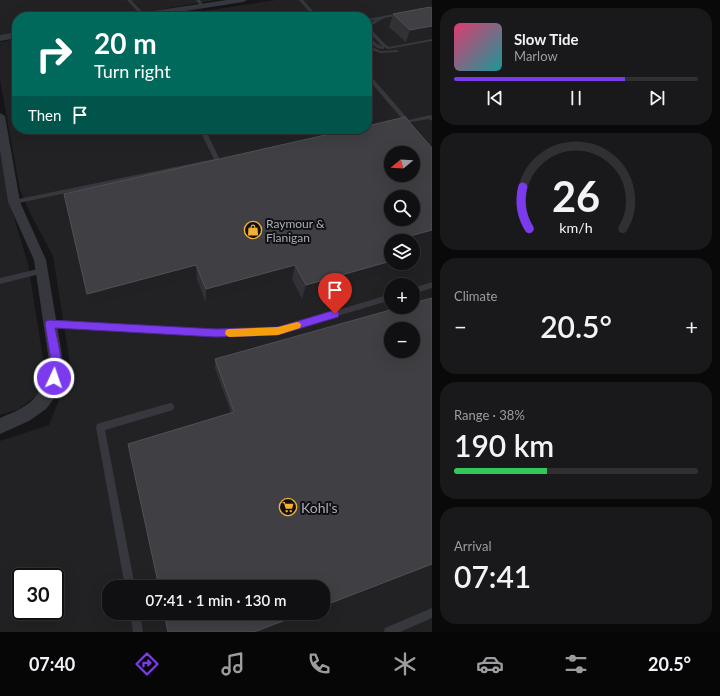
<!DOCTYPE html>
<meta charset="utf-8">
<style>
body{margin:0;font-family:Lato,sans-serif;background:#19191b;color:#f1f3f6;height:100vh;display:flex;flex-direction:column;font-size:15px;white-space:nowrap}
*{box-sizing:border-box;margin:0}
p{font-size:13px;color:#9c9d9f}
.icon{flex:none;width:22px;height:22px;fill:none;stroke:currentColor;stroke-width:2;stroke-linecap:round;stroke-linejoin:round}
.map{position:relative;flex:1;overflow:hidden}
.side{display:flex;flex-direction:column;gap:8px;padding:8px;background:#09090a;width:288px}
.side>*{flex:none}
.guide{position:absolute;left:12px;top:12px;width:360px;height:122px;border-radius:16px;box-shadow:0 4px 16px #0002,0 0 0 1px #303032;background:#00695c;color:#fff;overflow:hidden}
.needle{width:26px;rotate:252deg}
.buttons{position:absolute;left:384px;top:146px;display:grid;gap:8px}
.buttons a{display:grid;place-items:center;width:36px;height:36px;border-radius:50%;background:#101012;box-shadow:0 4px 16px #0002,0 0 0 1px #303032;font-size:20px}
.speed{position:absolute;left:12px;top:568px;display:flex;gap:8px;font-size:20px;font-weight:700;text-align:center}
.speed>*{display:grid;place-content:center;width:52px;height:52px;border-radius:50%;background:#101012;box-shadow:0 4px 16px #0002,0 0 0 1px #303032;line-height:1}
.speed .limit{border:2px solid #111;border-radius:6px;background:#fff;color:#111}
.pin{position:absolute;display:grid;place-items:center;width:34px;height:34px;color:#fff;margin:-41px -17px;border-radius:50% 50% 50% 0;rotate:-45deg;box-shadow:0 0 4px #0007}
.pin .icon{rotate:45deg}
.me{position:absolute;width:44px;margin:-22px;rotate:3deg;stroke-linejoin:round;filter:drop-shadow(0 0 3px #0008)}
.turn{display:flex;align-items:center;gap:14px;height:84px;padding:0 16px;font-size:18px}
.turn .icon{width:52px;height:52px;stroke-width:2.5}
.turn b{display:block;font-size:28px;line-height:34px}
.then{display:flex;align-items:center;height:38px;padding:0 16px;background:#0003;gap:8px;font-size:15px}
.big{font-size:30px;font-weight:600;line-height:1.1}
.side .tile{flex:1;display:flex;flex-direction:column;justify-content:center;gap:6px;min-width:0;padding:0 14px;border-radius:16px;background:#19191b}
.side .dial{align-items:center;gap:0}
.dial svg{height:104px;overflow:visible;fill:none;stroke:#303032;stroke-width:7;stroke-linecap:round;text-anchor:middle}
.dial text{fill:#f1f3f6;stroke:none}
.song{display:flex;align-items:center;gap:12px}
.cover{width:48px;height:48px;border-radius:6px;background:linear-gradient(135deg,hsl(340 70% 55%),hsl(180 70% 35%))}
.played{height:4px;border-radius:2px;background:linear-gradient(90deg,#7c3aed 70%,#303032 70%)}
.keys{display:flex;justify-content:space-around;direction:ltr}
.heat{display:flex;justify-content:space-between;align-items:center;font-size:22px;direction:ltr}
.charge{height:6px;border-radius:3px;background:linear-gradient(90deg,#34c759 38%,#303032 0)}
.trip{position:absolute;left:102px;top:580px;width:228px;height:40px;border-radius:16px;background:#101012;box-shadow:0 4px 16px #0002,0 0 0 1px #303032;font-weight:600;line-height:40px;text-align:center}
.menu{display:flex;height:64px;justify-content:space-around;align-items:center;background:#060607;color:#9c9d9f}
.menu .icon{width:28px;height:28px}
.menu .active{color:#7c3aed}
.menu b{font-size:18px;color:#f1f3f6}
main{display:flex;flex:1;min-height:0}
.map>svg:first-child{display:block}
.built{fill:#222225;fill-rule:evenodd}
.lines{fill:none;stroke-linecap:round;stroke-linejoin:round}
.service{fill:#37383d;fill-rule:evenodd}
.minor{fill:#37383d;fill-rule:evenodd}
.wall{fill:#323236}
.shaded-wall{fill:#212124}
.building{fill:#3f3f44;stroke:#4f5156;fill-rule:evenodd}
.route{fill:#7c3aed;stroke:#51269a}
.slow{fill:#f59e0b}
.labels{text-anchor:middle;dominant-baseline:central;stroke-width:4;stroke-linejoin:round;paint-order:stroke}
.poi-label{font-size:12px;fill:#a8adb8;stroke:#111113;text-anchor:start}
.near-poi-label{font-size:14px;fill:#a8adb8;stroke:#111113;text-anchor:start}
</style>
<main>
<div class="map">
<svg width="432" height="632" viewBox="0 0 432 632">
<rect width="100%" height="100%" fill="#161618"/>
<!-- built -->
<path class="built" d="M0,0h217l-103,17h-97v16l-17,3z
M276,0h156v632h-432v-191l49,-16 22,-55 -18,-114 -24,-45 -9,-21 -20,-110v-38l17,-3v90h350v-112h-203zM391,153h22v22h-22zM391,197h22v22h-22zM391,241h22v22h-22zM391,285h22v22h-22zM391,329h22v22h-22zM21,577h34v34h-34zM109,587h214v26h-214z
M0,142l10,62 18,60 17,107 -7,23 -19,15 -19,6z"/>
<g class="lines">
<!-- service -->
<path class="service" d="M127,0h4l16,17h-4z
M196,0h4l4,6 -1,1h-2z
M299,0h4l15,17h-4z
M400,13l2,1 -1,1 -17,3 -15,9 15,16 5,4 43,-8v2l-44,8 -4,-2v2c-8,0 -12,-5 -17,-10v-4l10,9 6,3 -16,-17v-5l8,-5 -8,1v-2z
M367,45l14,6 16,-1 2,1 -2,1 -17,1 -13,-5z
M367,74h2l40,46 21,-5 2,1v5l-3,-2 -31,5v-2l6,-1 -37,-43z
M199,129h6l15,31 -1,1 -205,43 -3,-2 3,-2 200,-41z
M42,268l2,1 1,2 -1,2 -44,11v-6z
M432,282v6l-19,6v-6z
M391,294v6l-113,34 -62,2 -166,-9 -3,-1 -1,-2 1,-2 3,-1 166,9 62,-2z
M170,403l3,1 1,3 -1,3 -68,20 30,157h-10l-29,-160 1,-3 3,-1z
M432,608v10l-32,14h-16l1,-4z
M130,613h10l3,19h-10z"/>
<!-- minor -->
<path class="minor" d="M227,0h20l-4,2 -95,15h-20l4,-3z
M17,32v6l-17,3v-6z
M0,113l5,3 15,86 26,58 17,101 -5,25 -6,15 -6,8 -17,12 -29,13v-16c33,-13 43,-22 49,-57l-15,-101 -26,-58 -8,-52z"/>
</g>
<!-- wall -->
<path class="wall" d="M432,8l-26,34 -17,-15 4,-13z
M64,194l327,47v22h3l-6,11 -86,25 -10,-20 -86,24 -9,-24 -105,28z
M215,359l217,205 -201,-151 -16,-45z"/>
<!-- shaded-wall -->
<path class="shaded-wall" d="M432,26v12l-26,4 4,-12z
M432,230v12l-19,6v-7h-21z
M391,241v13l-7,-11z
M391,261v2h3l-6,11 -86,25 4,-14z
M196,265l1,14 -105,28 -5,-13z
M295,265l-3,14 -86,24v-14z"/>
<!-- building -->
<path class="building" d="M430,7l2,1v18l-22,4 -17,-16z
M405,117l27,31v82l-48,13 7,11v7l-85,24 -11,-20 -89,24 -10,-24 -109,29 -23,-100 288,-65h15v-3zM391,153h22v22h-22zM391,197h22v22h-22z
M432,298v266l-109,42v-19h-164l-31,-143 106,-32 -19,-53 186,-52h12v-4zM391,329h22v22h-22z
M164,613h140l-50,19h-86z"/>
<!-- route -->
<path class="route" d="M335,310l3,1 1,3 -1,3 -60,18 -62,2 -161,-9c3,16 10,37 3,53l-4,1 -3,-1 -2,-3 2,-17 -6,-37 1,-3 4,-1 166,9 62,-2z"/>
<!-- slow -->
<path class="slow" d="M297,322l3,1 1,2 -1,3 -22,7 -49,2 -3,-2 -1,-2 1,-3 3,-1 49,-2z"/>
<!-- icons -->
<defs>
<symbol id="shop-ring" viewBox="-11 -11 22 22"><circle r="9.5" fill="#111113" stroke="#f2b134" stroke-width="1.5"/><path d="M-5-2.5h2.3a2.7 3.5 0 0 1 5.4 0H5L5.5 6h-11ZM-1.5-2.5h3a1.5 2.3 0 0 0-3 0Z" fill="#f2b134"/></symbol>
<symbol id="supermarket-ring" viewBox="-11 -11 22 22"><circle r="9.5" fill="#111113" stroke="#f2b134" stroke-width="1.5"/><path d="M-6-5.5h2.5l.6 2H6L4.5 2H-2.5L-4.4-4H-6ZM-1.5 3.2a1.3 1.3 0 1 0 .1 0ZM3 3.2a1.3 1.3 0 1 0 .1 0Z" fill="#f2b134"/></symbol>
</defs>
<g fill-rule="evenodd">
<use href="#shop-ring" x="243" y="220" width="20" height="20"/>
<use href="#supermarket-ring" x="278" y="497" width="20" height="20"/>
</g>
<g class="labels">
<!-- poi labels -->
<g class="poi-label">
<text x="266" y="223">Raymour &amp;<tspan x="266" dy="14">Flanigan</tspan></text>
</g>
<!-- near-poi labels -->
<g class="near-poi-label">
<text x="301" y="507">Kohl's</text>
</g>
</g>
</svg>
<div class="buttons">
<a><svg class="needle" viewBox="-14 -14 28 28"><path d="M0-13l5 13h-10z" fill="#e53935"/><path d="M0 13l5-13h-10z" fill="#9c9d9f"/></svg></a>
<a><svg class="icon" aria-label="search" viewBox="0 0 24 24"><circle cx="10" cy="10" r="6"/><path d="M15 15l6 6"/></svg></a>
<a><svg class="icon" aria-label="layers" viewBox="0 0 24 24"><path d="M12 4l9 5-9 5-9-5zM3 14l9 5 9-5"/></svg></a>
<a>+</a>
<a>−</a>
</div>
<div class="speed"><div class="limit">30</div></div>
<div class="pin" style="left:335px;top:314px;background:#d93025"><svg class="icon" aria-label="arrive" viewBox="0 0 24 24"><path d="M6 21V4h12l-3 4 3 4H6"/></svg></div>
<svg class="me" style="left:54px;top:378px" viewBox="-20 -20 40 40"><circle r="17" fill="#7c3aed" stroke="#fff" stroke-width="3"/><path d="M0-11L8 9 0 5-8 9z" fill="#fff"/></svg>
<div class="trip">07:41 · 1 min · 130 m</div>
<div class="guide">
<div class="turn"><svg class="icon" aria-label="right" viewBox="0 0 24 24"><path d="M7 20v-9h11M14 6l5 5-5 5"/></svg><div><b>20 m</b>Turn right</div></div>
<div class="then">Then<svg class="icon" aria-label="arrive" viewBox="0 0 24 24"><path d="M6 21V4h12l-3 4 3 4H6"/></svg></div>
</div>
</div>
<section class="side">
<div class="tile">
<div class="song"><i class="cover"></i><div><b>Slow Tide</b><p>Marlow</p></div></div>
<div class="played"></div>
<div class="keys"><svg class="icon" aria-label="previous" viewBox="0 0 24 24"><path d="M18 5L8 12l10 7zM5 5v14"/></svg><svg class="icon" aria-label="pause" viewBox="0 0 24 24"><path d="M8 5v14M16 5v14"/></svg><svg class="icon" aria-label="next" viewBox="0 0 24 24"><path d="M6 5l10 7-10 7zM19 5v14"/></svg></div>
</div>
<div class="tile dial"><svg viewBox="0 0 100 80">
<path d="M14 69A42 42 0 1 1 86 69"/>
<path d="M14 69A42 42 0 0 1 9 37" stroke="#7c3aed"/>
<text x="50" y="56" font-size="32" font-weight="700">26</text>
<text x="50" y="72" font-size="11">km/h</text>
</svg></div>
<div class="tile"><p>Climate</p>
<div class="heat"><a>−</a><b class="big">20.5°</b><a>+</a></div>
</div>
<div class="tile"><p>Range · 38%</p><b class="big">190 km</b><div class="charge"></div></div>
<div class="tile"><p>Arrival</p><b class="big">07:41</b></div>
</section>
</main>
<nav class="menu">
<b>07:40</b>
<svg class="icon active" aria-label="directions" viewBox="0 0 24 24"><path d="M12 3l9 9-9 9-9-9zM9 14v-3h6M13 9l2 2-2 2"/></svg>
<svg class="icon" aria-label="music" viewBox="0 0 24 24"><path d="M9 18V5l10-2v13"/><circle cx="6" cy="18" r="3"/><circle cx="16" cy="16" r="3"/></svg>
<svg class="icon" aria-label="phone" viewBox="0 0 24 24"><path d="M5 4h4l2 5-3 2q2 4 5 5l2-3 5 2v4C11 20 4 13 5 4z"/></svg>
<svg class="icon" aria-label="climate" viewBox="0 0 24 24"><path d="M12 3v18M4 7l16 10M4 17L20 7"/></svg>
<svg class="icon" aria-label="car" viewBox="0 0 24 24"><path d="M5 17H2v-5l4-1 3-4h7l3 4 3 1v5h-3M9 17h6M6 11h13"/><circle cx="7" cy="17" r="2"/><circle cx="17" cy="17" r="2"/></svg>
<svg class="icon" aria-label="filters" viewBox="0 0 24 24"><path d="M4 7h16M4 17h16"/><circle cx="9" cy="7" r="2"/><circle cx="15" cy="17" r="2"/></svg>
<b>20.5°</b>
</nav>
